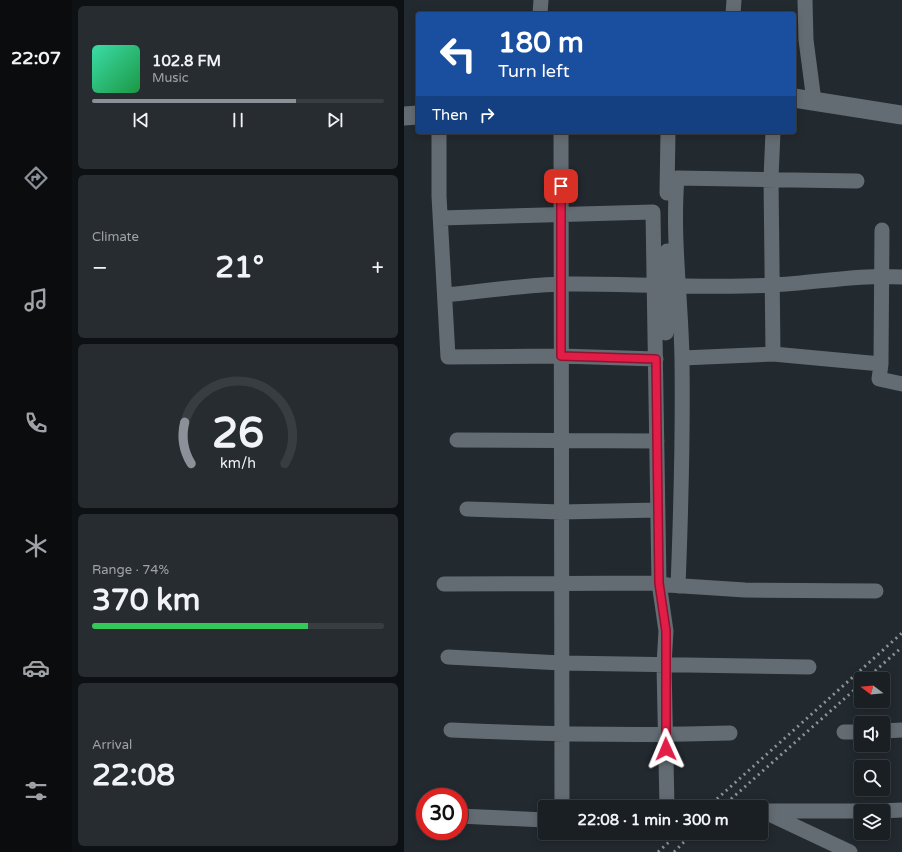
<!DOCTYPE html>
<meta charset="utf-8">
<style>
body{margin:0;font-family:"Varela Round",sans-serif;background:#272c30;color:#f1f3f6;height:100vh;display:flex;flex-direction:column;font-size:15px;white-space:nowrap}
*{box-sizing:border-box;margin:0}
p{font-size:13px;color:#9fa2a6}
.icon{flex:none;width:22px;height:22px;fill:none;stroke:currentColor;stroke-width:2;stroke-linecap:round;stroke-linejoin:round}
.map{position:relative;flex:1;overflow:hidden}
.drawer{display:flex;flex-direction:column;gap:6px;padding:6px;background:#0e1113;width:332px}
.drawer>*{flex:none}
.banner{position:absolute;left:12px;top:12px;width:380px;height:122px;border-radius:4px;box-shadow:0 2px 10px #0003,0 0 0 1px #383d41;background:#1a4fa0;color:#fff;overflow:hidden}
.needle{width:26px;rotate:286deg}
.buttons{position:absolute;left:450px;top:672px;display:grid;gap:8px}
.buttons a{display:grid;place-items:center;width:36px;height:36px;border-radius:4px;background:#1a1f23;box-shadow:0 2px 10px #0003,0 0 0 1px #383d41;font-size:20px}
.speed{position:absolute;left:12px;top:788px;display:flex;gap:8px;font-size:20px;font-weight:700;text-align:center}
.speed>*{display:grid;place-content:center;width:52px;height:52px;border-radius:50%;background:#1a1f23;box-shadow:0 2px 10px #0003,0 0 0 1px #383d41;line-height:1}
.speed .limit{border:6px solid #d22;background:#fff;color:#111}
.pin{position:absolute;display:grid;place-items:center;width:34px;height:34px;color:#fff;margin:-17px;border-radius:8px;box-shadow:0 2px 6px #0006}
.me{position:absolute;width:44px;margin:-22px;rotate:359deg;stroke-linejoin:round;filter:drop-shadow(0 0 3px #0008)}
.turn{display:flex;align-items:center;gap:14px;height:84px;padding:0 16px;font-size:18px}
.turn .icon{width:52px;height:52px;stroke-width:2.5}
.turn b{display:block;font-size:28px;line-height:34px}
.then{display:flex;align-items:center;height:38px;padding:0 16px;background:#0003;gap:8px;font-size:15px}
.big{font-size:30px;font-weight:800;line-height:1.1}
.drawer .tile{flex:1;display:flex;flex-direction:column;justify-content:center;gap:6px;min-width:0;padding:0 14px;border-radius:6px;background:#272c30}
.drawer .dial{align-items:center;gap:0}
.dial svg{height:104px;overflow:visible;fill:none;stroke:#383d41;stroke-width:7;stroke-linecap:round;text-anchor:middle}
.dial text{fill:#f1f3f6;stroke:none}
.song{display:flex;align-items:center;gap:12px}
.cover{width:48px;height:48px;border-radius:6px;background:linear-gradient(135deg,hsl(160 70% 55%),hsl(140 70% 35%))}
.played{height:4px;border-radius:2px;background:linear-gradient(90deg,#8c9099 70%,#383d41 70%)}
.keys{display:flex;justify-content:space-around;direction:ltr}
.heat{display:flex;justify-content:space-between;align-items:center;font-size:22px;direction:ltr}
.charge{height:6px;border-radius:3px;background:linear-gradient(90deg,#34c759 74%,#383d41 0)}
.trip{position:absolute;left:134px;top:800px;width:230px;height:40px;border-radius:4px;background:#1a1f23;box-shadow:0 2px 10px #0003,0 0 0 1px #383d41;font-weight:800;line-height:40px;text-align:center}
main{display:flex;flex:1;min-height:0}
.dock{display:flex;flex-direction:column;width:72px;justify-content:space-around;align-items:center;background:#0a0c0e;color:#9fa2a6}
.dock .icon{width:28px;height:28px}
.dock .current{color:#8c9099}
.dock b{font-size:18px;color:#f1f3f6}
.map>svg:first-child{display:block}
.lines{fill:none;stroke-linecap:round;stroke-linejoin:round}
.minor{stroke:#646c73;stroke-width:15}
.tertiary{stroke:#646c73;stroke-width:19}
.rail{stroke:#8f9499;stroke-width:3;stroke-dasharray:2 4;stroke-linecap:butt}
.route-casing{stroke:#92132f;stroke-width:10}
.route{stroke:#e11d48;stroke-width:7}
</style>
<main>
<nav class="dock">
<b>22:07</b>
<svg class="icon current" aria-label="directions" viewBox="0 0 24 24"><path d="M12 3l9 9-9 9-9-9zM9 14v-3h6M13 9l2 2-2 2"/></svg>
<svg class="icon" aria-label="music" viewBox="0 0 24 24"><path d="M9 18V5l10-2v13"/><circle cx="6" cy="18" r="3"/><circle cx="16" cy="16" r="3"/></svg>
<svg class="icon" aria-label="phone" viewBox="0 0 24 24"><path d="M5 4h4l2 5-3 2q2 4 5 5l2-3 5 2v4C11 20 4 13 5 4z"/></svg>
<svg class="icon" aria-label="climate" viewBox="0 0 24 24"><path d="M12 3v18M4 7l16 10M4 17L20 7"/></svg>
<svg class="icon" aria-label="car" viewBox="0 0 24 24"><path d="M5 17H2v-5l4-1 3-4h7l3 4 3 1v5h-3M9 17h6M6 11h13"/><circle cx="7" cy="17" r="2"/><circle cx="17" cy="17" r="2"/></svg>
<svg class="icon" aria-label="filters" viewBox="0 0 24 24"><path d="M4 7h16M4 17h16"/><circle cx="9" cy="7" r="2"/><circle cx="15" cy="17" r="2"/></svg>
</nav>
<section class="drawer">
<div class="tile">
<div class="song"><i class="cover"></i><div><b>102.8 FM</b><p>Music</p></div></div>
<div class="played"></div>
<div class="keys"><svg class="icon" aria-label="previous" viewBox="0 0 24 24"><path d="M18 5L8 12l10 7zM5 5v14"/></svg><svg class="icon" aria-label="pause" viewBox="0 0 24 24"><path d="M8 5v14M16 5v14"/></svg><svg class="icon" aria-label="next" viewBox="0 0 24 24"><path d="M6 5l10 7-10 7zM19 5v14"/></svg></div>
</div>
<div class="tile"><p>Climate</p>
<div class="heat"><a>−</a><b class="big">21°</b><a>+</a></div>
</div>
<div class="tile dial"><svg viewBox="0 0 100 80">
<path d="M14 69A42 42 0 1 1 86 69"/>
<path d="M14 69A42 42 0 0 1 9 37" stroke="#8c9099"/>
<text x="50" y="56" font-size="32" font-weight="700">26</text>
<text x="50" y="72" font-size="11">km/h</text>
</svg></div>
<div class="tile"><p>Range · 74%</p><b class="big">370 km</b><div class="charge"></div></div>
<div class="tile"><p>Arrival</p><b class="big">22:08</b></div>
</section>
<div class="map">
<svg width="498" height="852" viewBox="0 0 498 852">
<rect width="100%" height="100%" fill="#22292f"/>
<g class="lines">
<!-- minor -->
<path class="minor" d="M401,0l1,40 8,61
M136,14l1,-14
M329,14l1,-14
M35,132v64l9,161 113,-1 95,3
M157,132l1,675
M263,193l1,-61
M37,218l212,-6 6,371 7,48 -2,34 3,142
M41,295c39,-4 79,-10 118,-11 70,-1 139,5 209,1 43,-2 87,-11 130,-8
M262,333l1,-82
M369,354l108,10 1,-134
M278,358l91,-4 -2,-176 2,-46
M477,364l-2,15 23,5
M53,440l200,1
M63,509l94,3 97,-2
M40,584l215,-1 9,2 77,5 131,1
M274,586c3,-76 5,-151 4,-227 -1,-60 -10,-121 -5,-181l180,3
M44,657l114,6 247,4
M47,730c93,4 186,6 279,3
M479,731l19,-1
M440,732h17
M359,811h98
M476,811l22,-1
M363,813l83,39
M19,814h2
M55,816l86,4"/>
<!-- tertiary -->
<path class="tertiary" d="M390,98l108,17
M0,116l14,-1"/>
<!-- rail -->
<path class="rail" d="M462,679l36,-32
M304,807l194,-174
M318,807l139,-123
M254,852l21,-19
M270,852l19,-19"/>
</g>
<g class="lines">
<defs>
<path id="route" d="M157,186v170l95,3 3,224 7,48v118"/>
</defs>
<!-- route casing -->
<use href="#route" class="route-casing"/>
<!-- route -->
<use href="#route" class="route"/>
</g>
</svg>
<div class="buttons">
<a><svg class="needle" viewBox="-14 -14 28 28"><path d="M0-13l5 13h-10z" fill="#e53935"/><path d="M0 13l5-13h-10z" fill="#9fa2a6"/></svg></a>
<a><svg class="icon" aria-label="sound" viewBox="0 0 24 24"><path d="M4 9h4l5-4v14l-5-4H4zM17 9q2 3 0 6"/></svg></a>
<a><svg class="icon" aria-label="search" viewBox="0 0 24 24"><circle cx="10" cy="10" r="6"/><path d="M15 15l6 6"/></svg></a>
<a><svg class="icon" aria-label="layers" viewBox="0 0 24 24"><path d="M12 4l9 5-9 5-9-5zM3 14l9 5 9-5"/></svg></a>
</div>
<div class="speed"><div class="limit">30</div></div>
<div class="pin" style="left:157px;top:186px;background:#d93025"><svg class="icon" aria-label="arrive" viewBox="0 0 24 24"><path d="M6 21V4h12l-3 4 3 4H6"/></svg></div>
<svg class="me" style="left:262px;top:749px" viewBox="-20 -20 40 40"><path d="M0-17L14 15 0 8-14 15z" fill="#e11d48" stroke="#fff" stroke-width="4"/></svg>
<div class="trip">22:08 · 1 min · 300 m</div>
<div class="banner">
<div class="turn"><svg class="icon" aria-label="left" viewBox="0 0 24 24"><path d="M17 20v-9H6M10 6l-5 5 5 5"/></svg><div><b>180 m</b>Turn left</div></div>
<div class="then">Then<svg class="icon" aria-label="right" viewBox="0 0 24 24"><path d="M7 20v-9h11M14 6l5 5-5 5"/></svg></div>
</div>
</div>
</main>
